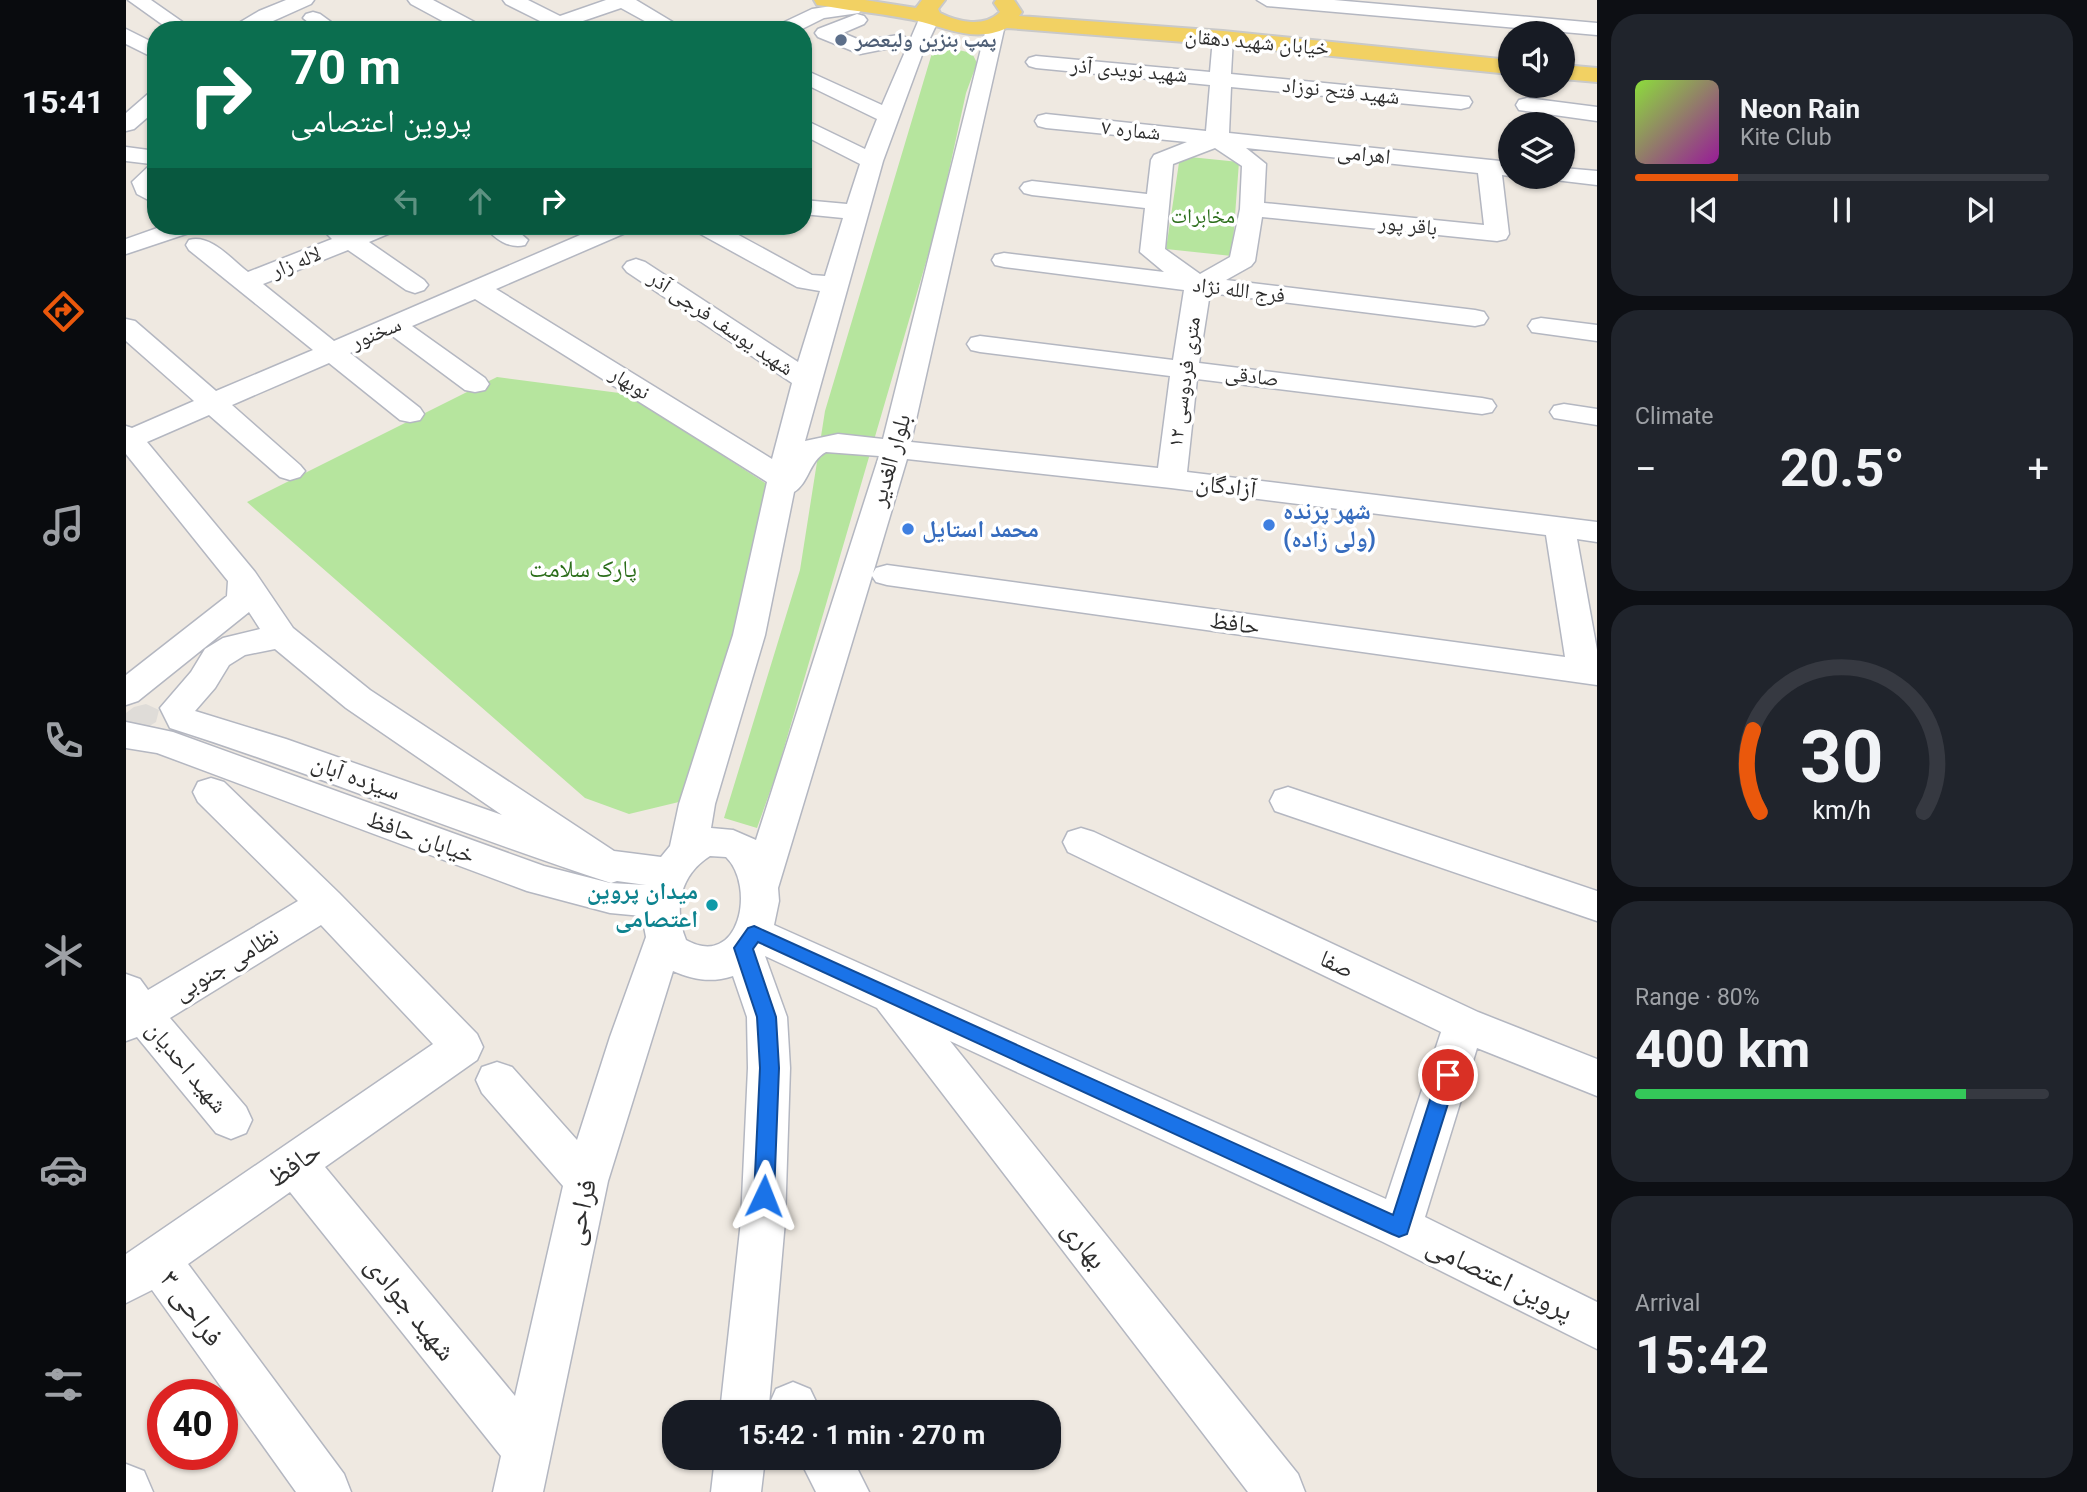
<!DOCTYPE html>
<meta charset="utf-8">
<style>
body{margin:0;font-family:Roboto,"Noto Naskh Arabic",sans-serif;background:#20242c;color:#f1f3f6;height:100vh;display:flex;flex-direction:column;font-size:26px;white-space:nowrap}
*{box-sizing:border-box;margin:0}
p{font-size:23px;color:#9ea1a6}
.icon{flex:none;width:38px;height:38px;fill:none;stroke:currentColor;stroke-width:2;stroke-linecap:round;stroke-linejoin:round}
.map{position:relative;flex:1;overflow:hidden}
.sheet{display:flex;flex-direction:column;gap:14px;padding:14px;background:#0d0f14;width:490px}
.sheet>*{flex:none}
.hud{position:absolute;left:21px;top:21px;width:665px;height:214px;border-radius:28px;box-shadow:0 2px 5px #0004;background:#0b6e4f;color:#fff;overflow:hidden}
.controls{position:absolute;left:1372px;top:21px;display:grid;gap:14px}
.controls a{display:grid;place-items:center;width:77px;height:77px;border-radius:50%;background:#171b24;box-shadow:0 2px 5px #0004;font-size:35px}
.speed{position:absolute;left:21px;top:1379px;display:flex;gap:14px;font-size:35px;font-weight:700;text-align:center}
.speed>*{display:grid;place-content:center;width:91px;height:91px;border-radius:50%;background:#171b24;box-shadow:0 2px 5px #0004;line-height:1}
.speed .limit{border:10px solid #d22;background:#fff;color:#111}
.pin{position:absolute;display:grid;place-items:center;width:60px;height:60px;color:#fff;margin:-30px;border:4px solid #fff;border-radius:50%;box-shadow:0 2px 7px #0007}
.me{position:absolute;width:77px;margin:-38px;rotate:2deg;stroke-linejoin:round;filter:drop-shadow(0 0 5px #0008)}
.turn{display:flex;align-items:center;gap:24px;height:147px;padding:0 28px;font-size:32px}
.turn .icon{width:91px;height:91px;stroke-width:2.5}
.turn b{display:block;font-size:49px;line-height:60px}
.lanes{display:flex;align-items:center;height:66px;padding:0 28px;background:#0003;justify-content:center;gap:35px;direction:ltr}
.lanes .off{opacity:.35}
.big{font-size:52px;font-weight:700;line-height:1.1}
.sheet .tile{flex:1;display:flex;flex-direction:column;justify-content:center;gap:10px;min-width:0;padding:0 24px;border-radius:28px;background:#20242c}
.sheet .dial{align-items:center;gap:0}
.dial svg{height:182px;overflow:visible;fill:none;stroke:#363941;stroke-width:7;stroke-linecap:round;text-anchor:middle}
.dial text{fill:#f1f3f6;stroke:none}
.song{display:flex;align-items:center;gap:21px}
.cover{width:84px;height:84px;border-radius:10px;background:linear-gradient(135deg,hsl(90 70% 55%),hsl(300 70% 35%))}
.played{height:7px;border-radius:4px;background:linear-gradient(90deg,#ea580c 25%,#363941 25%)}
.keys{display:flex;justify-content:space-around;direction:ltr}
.heat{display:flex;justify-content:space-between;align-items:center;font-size:38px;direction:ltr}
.charge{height:10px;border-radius:5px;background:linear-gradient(90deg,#34c759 80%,#363941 0)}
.trip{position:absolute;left:536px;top:1400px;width:399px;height:70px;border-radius:28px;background:#171b24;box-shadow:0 2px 5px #0004;font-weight:700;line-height:70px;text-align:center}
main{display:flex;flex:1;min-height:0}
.dock{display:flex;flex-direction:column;width:126px;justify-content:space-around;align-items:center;background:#090b0e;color:#9ea1a6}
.dock .icon{width:49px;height:49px}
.dock .on{color:#ea580c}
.dock b{font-size:32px;color:#f1f3f6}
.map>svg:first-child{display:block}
.green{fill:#b6e59e}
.plaza{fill:#dfdcd8}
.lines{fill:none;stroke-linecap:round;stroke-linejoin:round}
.minor-casing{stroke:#b4b7c1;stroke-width:3}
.major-casing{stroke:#c9c9c9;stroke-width:4}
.minor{fill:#fff;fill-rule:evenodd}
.major{fill:#f2d163;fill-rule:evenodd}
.route{fill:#1a73e8;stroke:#114b97;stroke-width:2}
.service-dot{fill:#5c6f8a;stroke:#fff;stroke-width:2.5}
.shop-dot{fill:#3f7fe0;stroke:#fff;stroke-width:2.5}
.culture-dot{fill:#0f9aa8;stroke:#fff;stroke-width:2.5}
.labels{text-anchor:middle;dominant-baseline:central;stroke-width:7;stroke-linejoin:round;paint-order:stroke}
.far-service-label{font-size:21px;font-weight:bold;fill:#4e5e75;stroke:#fff;text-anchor:start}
.far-street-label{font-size:21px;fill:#2e2e2e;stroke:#fff}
.far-park-label{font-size:21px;fill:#2c6e1b;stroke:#fff}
.street-label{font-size:24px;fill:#2e2e2e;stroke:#fff}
.shop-label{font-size:24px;font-weight:bold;fill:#366cbe;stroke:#fff;text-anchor:start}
.park-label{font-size:24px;fill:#2c6e1b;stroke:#fff}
.culture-label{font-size:24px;font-weight:bold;fill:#0d838f;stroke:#fff;text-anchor:end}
.near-street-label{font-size:28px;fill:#2e2e2e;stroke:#fff}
</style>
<main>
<nav class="dock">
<b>15:41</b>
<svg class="icon on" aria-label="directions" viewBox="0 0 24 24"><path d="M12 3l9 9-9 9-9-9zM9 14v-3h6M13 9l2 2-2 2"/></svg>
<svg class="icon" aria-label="music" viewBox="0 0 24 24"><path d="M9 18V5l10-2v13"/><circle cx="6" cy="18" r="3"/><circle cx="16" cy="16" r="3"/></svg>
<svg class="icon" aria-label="phone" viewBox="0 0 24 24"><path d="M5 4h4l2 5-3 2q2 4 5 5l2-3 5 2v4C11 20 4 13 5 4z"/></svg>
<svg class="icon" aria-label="climate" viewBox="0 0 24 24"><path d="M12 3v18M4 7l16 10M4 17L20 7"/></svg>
<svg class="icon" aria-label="car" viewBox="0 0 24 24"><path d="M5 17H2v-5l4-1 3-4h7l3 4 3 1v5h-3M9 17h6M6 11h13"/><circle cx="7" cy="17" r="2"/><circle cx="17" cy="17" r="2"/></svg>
<svg class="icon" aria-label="filters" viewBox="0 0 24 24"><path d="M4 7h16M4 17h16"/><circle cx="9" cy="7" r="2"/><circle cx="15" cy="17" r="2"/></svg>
</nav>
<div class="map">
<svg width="1471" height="1492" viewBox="0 0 1471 1492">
<rect width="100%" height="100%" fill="#efe9e1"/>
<!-- green -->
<path class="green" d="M828,49l18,4 5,10 -11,30 -28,128 -161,551 -20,56 -33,-10 76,-248 25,-159 107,-358z
M1054,156l59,6 -7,94 -66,-7z
M371,377l130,17 166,107 -110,300 -54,13 -44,-16 -338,-296z"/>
<!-- plaza -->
<path class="plaza" d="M20,704l13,6 -3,12 -10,6h-20v-15l8,-6z"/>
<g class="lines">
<defs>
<path id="minor" d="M2,0h23l43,30h-24z
M160,0h28l-3,4 -58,26h-26l32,-19z
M282,0h25l49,26 3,4h-26l-48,-26z
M377,0h25l32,16 46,-16h30l50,30h-25l-40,-22 -44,15 2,7h-51l3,-4 11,-4 -36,-18z
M1131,0h77l263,23v12l-330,-29z
M726,3l7,2 3,4 -3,4 -35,5 -24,12h-27l3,-4 36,-17z
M804,11l7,2 3,4 -18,38 -39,106 -78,280 33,-7 45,5 105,-418h14l3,4 -94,417 247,26 12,-92 -190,-24 -9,-2 -4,-6 4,-6 9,-2 193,24 11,-70 -180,-23 -9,-2 -3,-5 3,-5 9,-2 160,19 -24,-20 5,-44 -113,-13 -8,-2 -4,-5 4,-5 8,-2 115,13 4,-34 3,-5 33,-13 -141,-14 -8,-2 -3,-5 3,-5 8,-2 160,17 4,-46 -174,-17 -7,-2 -3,-4 3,-4 7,-2 174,16 3,-34 3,-4h14l3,4 -2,36 238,23 3,5 -3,5 -8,2 -230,-22 -2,46 281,29v14l-8,-1 7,59 -3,5 -9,2 -235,-24 -7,44 -4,5 -25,14 249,30 9,2 4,6 -4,6 -9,2 -265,-33 -11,70 283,35 10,2 4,6 -4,6 -10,2 -285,-35 -10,93 410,50v20l-20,-3 20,111v35l-710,-100 -11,-3 -4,-6 -94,312 1,13 -5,24 612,274 55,-167 -373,-180 -5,-10 5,-10 13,-4 13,4 384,180 119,47v37l-120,-48 -52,169 172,85v47l-214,-107 -433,-201 348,433 7,18h-57l-371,-484 -112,-52 22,61 3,51 -5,153 -16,184 7,-16 17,-7 17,7 11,23h-50l-2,-6 -1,6h-48l21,-191 7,-153 -1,-51 -14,-41c-22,7 -39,4 -60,-5l-65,210 -65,311h-50l8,-36 -211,-264 -102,72 156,210 7,18h-55l-144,-202 -26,13v-49l307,-210 -112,-119 -151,93 76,89 6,13 -6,13 -15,6 -15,-6 -79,-96 -11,4v-67l14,5 8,11 150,-89 -100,-99 -5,-10 5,-10 13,-4 13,4 115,111 138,141 6,13 -6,13 -152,107 190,229 48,-210 -81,-93 -6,-13 6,-13 15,-5 15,5 65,73 33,-103 36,-100 -4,-21 -32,-3 -83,-22 -370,-138 -31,-5v-26l47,10 371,134 66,17 36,2 -29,-4 -6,2c-148,-48 -293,-108 -441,-155l-10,-20 31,-36 14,-23 18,-11 37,-9 -11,-17 -111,89 -12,4v-30l101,-79 1,-15 -102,-127v-28l6,2 62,-27 -68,-60v-22l9,2 81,70 97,-41 -124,-100 -3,-5 3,-5c22,-6 42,19 59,32l84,-33 -10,-10 2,-3h21l8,5 12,-5h33l-3,5 -26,11 55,38 4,5 -4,5 -9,3 -9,-3 -58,-40 -85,34 71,57 267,-115h32l-3,5 -134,58 276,170 20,-76 -165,-111 -4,-5 4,-5 9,-3 9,3 153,100 22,-71 -23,-4 -102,-56 -3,-5h30l90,49 13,1 18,-58 -40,-4v-14l44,4 13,-40 -57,-29v-16l62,30 12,-30 -74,-36v-14l79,36 38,-88 3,-4zM1089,148l27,18 -2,43 -10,48 -30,17 -35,-25 8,-85zM1120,148l232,25 6,52 -220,-22 2,-39zM349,299l292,183 -34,153 -54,169 -9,42 -9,11 -47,-6 -244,-161 -77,-62 -38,-56 -108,-130 62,-27 71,62 10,3 10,-3 5,-6 -5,-6 -68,-60 97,-42 71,57 10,2 10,-2 4,-6 -4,-6 -70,-55 41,-18 74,55 10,2 10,-2 4,-6 -4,-6 -73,-52zM700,452l53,4 -123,384 -23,-10 -22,-2 4,-24 50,-169 29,-143c15,-9 15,-31 32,-40zM781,459l264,29 375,47 19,122 -678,-92 -11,3 -3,5zM149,649l71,59 156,107 -216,-76 -91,-28 20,-23 14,-23 16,-10zM584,856l16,1c30,29 14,113 -40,83 -13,-32 -6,-65 24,-84z
M187,12l7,2 22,16h-24l-15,-12 3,-4z
M731,14l7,2 3,4 -3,4 -21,9 19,8 36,-6 7,2 3,4 -3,4 -45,9 -42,-17 -3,-4 3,-4z
M0,29l30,15v15l-30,-15z
M30,93v17l-22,19 -8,2v-18l22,-19z
M1401,98l70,9v14l-78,-11 -3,-5 3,-5z
M0,147l30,4v53l-19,-10 -5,-12 19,-18 -25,-3z
M1437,168l34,3v14l-42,-5 -2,-3h10z
M37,226h35l-3,5 -69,23v-15z
M359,226h27l16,14 -3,5c-16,4 -31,-6 -40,-19z
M1415,318l56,7v16l-65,-9 -4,-6 4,-6z
M1438,404l33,5v16l-43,-7 -4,-6 4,-6z
M1162,787l309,104v30l-322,-110 -5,-10 5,-10z
M589,1458h50l-4,34h-50z
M673,1458h53l17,34h-53z
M0,1464l18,7 9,21h-27z"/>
<path id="major" d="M688,0h51l51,8 6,-8h23l-7,9 2,4c18,9 44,15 60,-1l-6,-9 2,-3h18l8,12 -3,4 204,15 287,29v14l-287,-29 -216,-17c-30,14 -56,2 -85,-6 -31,-8 -65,-10 -97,-16l-8,-1z
M1437,65l34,3v14l-34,-3z"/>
</defs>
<!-- minor casing -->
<use href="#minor" class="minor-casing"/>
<!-- major casing -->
<use href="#major" class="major-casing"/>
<!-- minor -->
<use href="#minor" class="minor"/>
<!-- major -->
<use href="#major" class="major"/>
</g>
<!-- route -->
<path class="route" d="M628,926l639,289 45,-140 3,-6 7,-2 6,2 3,6 -50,159 -8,3 -7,-3 -634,-292 -5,7 23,68 3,51 -5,128 -3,6 -7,3 -7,-3 -3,-6 6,-128 -3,-51 -23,-69 14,-20z"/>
<!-- markers -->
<circle class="service-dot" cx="715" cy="40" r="7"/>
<g class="shop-dot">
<circle cx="1143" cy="525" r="7"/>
<circle cx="782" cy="529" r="7"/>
</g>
<circle class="culture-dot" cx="586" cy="905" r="7"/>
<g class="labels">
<!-- far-service labels -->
<g class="far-service-label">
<text x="729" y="40">پمپ بنزین ولیعصر</text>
</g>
<!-- far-street labels -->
<g class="far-street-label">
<text transform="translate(1131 42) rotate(5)">خیابان شهید دهقان</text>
<text transform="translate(1003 70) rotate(5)">شهید نویدی آذر</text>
<text transform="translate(1215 91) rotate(6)">شهید فتح نوزاد</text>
<text transform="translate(1005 130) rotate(6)">شماره ۷</text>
<text transform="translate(1238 154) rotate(6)">اهرامی</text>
<text transform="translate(1282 225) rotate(6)">باقر پور</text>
<text transform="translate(170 262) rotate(-22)">لاله زار</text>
<text transform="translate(1113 290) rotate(7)">فرج الله نژاد</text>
<text transform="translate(595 323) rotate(34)">شهید یوسف فرجی آذر</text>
<text transform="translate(250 333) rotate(-23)">سخنور</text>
<text transform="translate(1126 376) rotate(7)">صادقی</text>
<text transform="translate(1058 382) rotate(-82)">۱۲ متری فردوسی</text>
<text transform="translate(504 383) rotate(32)">نوبهار</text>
</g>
<!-- far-park labels -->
<g class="far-park-label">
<text x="1077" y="216">مخابرات</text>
</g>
<!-- street labels -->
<g class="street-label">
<text transform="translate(764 460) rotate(-74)">بلوار الغدیر</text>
<text transform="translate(1100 486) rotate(7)">آزادگان</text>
<text transform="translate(1109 623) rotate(8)">حافظ</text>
<text transform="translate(230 777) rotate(20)">سیزده آبان</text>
<text transform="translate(295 837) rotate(20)">خیابان حافظ</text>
<text transform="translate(100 964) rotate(-31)">نظامی جنوبی</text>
<text transform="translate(1211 964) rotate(25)">صفا</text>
<text transform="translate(61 1067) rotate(50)">شهید احدیان</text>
</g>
<!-- shop labels -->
<g class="shop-label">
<text x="1157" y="511">شهر پرنده<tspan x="1157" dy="28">(ولی زاده)</tspan></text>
<text x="796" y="529">محمد استایل</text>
</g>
<!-- park labels -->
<g class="park-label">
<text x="457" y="569">پارک سلامت</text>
</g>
<!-- culture labels -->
<g class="culture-label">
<text x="572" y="891">میدان پروین<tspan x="572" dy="28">اعتصامی</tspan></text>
</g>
<!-- near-street labels -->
<g class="near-street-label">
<text transform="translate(168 1164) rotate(-35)">حافظ</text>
<text transform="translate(454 1212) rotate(-77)">فراحی</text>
<text transform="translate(959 1244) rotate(52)">بهاری</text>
<text transform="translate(1374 1278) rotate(26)">پروین اعتصامی</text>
<text transform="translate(66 1308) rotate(54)">فراحی ۳</text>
<text transform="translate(285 1308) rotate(51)">شهید جوادی</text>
</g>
</g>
</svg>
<div class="controls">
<a><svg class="icon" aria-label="sound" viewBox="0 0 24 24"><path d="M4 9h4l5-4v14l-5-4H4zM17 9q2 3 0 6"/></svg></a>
<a><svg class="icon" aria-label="layers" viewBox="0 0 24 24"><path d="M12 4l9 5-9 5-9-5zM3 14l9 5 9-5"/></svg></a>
</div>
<div class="speed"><div class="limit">40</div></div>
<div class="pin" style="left:1322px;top:1075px;background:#d93025"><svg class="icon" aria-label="arrive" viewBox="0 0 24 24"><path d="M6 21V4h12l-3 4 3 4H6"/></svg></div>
<svg class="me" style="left:638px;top:1196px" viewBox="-20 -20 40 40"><path d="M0-17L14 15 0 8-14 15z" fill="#1a73e8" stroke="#fff" stroke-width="4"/></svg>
<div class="trip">15:42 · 1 min · 270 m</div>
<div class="hud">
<div class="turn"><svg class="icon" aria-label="right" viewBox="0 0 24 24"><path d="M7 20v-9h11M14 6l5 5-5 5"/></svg><div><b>70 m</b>پروین اعتصامی</div></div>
<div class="lanes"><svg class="icon off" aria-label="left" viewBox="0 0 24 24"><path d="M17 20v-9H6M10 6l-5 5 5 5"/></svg><svg class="icon off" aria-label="ahead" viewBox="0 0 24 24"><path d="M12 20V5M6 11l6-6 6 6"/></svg><svg class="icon" aria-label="right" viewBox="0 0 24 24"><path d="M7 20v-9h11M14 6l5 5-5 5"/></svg></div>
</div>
</div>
<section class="sheet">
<div class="tile">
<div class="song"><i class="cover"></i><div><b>Neon Rain</b><p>Kite Club</p></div></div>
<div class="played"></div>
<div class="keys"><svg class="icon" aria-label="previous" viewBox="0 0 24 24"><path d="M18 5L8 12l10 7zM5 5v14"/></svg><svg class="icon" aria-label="pause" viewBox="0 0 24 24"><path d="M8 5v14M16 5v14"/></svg><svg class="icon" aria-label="next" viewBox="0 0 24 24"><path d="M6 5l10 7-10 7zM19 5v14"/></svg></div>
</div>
<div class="tile"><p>Climate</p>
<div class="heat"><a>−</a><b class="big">20.5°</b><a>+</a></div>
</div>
<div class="tile dial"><svg viewBox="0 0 100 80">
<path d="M14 69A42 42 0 1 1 86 69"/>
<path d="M14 69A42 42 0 0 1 11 33" stroke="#ea580c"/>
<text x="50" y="56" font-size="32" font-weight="700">30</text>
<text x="50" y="72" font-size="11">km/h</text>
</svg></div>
<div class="tile"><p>Range · 80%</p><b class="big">400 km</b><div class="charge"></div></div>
<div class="tile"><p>Arrival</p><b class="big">15:42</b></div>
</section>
</main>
